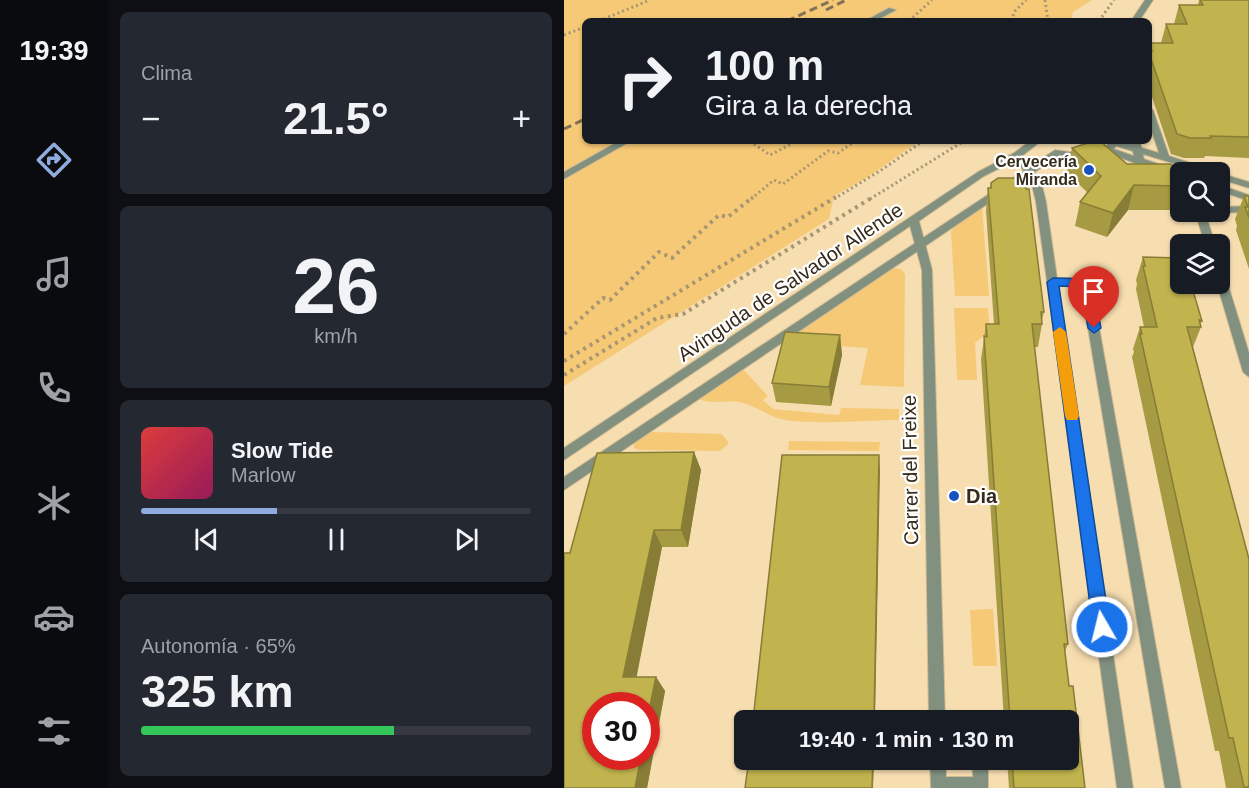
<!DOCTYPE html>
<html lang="es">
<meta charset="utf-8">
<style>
body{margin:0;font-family:Arial,sans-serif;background:#242831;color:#f1f3f6;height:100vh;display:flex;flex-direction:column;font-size:22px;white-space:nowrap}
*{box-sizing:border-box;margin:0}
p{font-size:20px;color:#9ea1a6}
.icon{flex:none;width:33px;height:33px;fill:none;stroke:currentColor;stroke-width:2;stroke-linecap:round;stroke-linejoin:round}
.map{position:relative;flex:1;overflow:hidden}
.panel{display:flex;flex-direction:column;gap:12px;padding:12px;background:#0d0f14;width:456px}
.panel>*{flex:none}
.top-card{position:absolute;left:18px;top:18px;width:570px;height:126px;border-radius:9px;box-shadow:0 2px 4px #0004;background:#171b24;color:#f1f3f6;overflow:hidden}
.controls{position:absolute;left:606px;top:162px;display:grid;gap:12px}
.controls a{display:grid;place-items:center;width:60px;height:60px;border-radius:9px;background:#171b24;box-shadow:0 2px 4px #0004;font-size:30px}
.speed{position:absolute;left:18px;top:692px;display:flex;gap:12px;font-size:30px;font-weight:700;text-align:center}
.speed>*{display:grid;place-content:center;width:78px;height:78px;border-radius:50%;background:#171b24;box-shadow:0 2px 4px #0004;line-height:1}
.speed .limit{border:9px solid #d22;background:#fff;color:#111}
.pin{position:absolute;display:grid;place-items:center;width:51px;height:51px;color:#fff;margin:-62px -26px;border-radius:50% 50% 50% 0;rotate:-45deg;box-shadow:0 0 6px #0007}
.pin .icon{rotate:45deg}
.me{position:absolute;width:66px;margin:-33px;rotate:352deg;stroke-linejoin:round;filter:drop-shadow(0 0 4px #0008)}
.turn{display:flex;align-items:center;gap:21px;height:126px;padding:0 24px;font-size:27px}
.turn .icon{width:78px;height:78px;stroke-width:2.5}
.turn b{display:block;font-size:42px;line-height:51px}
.big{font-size:45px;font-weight:800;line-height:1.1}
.panel .tile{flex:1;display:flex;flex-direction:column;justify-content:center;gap:9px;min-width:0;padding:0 21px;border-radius:9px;background:#242831}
.panel .dial{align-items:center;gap:0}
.dial b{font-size:78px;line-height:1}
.song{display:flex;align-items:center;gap:18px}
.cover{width:72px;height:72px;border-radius:9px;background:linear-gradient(135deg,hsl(0 70% 55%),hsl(330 70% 35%))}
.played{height:6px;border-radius:3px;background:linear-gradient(90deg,#90abdd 35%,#363941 35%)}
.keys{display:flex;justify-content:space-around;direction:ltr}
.heat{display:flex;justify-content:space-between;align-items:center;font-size:33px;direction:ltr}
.charge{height:9px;border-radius:4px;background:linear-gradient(90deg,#34c759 65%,#363941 0)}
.trip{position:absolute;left:170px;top:710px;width:345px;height:60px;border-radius:9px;background:#171b24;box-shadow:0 2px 4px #0004;font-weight:800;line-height:60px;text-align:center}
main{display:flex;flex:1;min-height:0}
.tabs{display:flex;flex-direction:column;width:108px;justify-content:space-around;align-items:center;background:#090b0e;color:#9ea1a6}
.tabs .icon{width:42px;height:42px}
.tabs .on{color:#90abdd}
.tabs b{font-size:27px;color:#f1f3f6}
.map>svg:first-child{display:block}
.green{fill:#f6c976}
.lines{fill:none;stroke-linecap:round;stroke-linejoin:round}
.service-casing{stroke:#d0ba93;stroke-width:2}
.pedestrian-casing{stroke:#d0ba93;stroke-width:2}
.minor-casing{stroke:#d0ba93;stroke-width:2}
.path-far1{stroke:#a89573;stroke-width:3;stroke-dasharray:2 3;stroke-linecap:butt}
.path{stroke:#a89573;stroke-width:4;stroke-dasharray:3 4.5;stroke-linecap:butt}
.service{fill:#81907f;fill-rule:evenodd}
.pedestrian{fill:#81907f;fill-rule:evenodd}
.minor{fill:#81907f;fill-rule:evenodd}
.rail{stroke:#827256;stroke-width:3;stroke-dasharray:8 4.5;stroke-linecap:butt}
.wall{fill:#a69a43}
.shaded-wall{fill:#877d37}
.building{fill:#c1b34e;stroke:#877d37;stroke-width:1.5}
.route{fill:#1a73e8;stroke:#114b97;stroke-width:1.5}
.slow{fill:#f59e0b}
.poi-dot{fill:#1952be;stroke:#fff;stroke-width:2}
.labels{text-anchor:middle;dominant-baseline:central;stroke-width:4.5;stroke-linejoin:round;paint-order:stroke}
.far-poi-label{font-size:16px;font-weight:bold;fill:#352b1a;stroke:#fff;text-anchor:end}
.street-label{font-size:20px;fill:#352b1a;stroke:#fff}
.poi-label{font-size:20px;font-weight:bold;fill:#352b1a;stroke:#fff;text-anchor:start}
</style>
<main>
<nav class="tabs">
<b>19:39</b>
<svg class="icon on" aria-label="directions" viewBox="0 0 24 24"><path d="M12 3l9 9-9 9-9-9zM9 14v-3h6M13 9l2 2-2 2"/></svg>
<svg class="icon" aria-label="music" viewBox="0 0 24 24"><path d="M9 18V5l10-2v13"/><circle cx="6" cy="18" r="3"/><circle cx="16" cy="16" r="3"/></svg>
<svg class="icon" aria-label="phone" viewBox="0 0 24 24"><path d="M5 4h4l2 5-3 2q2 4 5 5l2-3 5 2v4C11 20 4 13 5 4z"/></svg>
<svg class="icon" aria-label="climate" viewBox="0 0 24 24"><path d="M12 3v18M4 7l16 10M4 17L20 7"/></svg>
<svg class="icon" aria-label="car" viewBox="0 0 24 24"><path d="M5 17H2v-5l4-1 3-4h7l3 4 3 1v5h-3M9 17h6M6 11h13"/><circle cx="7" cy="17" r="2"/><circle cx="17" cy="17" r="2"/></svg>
<svg class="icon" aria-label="filters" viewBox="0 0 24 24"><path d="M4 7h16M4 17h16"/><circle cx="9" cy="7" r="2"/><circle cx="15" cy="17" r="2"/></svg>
</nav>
<section class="panel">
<div class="tile"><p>Clima</p>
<div class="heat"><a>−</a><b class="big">21.5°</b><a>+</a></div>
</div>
<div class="tile dial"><b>26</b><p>km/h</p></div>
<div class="tile">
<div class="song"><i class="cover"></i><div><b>Slow Tide</b><p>Marlow</p></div></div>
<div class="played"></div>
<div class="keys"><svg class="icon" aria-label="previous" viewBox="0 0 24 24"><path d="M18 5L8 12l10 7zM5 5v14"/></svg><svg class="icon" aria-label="pause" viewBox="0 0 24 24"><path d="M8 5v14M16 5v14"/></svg><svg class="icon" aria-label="next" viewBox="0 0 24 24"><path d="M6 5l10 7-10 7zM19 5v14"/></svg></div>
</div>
<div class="tile"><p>Autonomía · 65%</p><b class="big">325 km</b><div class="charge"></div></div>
</section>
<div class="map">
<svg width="685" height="788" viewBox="0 0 685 788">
<rect width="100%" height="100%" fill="#f7deb1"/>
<!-- green -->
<path class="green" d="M0,0h528l-19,12 -2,9h-486v120h334l-51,36 -34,19 -5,23 -265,167z
M418,205l7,91h-34l-4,-64 6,-10z
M329,268l8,1 4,5 -1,113 -44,-2 8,-37 -87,-6 105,-72z
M390,308h34l2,23 -15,12 2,37h-20z
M178,368l26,28 -5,4 10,9 66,6 2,-7 58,1v11c-28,0 -99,6 -122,-2 -13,-5 -24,-13 -38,-16 -14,-2 -30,3 -42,-4z
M89,432l69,2 7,9 -9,8 -81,-1 -5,-2v-6l9,-9z
M225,441l91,1 -1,9 -91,-1z
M429,609l4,57h-24l-3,-56z"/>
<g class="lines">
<defs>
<path id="service" d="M325,8l7,2 -21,11h-10z
M55,141h12l-67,38v-7z"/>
<path id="pedestrian" d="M585,107l4,3 16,46 44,14 1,2h-12l-86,-26 -12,15 -3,1 -41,-7 -496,335v-13l491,-327 44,6 11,-15h10l39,12 -10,-30z
M656,173l29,9v6l-29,-9z
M685,206v6l-29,1 -4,-1h4v-5z"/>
<path id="minor" d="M581,0h8l-14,21h-8z
M466,141h11l-19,15 19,25 5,21 11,76h29l5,4 90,506h-16l-84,-502h-23l75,502h-16l-81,-586 -5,-21 -15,-21 -32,16 -65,45 13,49 13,450h-16l-7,-450 -12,-44 -346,234v-12l414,-276 36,-19z
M513,141h14l43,15 -4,-15h10l4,18 38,13h-2v6l-43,-14z
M656,185l29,10v6l-29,-10z
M631,212h10l10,32h-10z
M656,271l5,4 24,78v24l-6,-5 -26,-88h3z
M366,759h16v18h27l-1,-18h16v29h-57z"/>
</defs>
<!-- service casing -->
<use href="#service" class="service-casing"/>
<!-- pedestrian casing -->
<use href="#pedestrian" class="pedestrian-casing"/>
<!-- minor casing -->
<use href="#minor" class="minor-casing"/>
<!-- path-far1 -->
<path class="path-far1" d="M481,0l3,21
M35,21l51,-21
M345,21l23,-21
M448,21l2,-9 12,-12
M535,21l15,-21
M0,35l21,-8
M194,141l-4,3 16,11 27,-14
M187,199l23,-19 9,4 45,-33 10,2 17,-12
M270,199l49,-30 40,-28
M306,199l94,-58"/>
<!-- path -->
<path class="path" d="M0,334l39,-36 7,2 49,-48 13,6 47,-43 9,2 25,-20
M0,361l272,-164
M0,375l93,-57 26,-4 190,-117"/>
<!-- service -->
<use href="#service" class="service"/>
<!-- pedestrian -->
<use href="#pedestrian" class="pedestrian"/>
<!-- minor -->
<use href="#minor" class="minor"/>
<!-- rail -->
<path class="rail" d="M262,10l20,-10
M223,21l46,-21
M0,129l21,-10"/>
</g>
<!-- wall -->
<path class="wall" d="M635,0h50v159v-1l-44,-2 -1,2h-20l-13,-4 -22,-66v-45h12l5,-19h8l5,-19h19z
M508,148l108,31v19l-3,12h-49l-21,27 -32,-11 5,-24 7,-10 -20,-19z
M427,183l53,129 -2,8v4l-4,23h-4l34,297 -3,7 4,35 16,102h-76l-2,-29h61v-39h-64l-23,-361 5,-35h8l-8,-113 2,-23h2z
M680,196h5v73l-13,-39 1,-4 -2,-7z
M579,257l59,64 -2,4 1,2 -8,20 56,212v229h-23l-7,-37h-4l-83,-394 2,-5 -1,-3 7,-22h4l-8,-38 1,-5 -1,-4z
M276,335l2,20 -11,51 -55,-4 -4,-19z
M130,452l7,18 -13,77h-26l-26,130h20l9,14 -18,97 -77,-235z"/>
<!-- shaded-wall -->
<path class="shaded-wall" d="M570,185l-6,25 -21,27 6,-24z
M276,335l2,20 -11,51 -2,-19z
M130,452l7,18 -13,77 -7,-17z
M315,455l1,16 -5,249h-1z
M90,530l8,17 -28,143 -11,-13z
M92,677l9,14 -18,97h-12l6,-32h5v-31z
M309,759h1l-1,29h-1z"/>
<!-- building -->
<path class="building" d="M636,0h49v137l-39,-1 1,2h-21l-13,-4 -28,-81v-2h3l-3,-8h24l-7,-19h21l-8,-19h24z
M530,141h6l27,23h44l9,15v7l-46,-1 -21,28 -33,-11 21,-26 -29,-28z
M434,178h27l1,11h3l15,123h-3l1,12h-10l36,320h-4l5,42h4l12,102h-71l-2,-29h56v-39h-58l-26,-384 3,1 -1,-13h13l-11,-136h3v-5z
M680,196h5v22l-4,-11h3z
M579,257l37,1v26h11l11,37 -3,-1 2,7h-14l62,232v228h-5l-11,-49h-4l-89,-404h2l-2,-7h17l-14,-61h2z
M221,332l55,3 -11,52 -57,-4z
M130,452l-13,78h-27l-31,147h33l-10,48v-20h-50v51h45l-6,32h-71v-235h6l27,-100z
M218,455h97l-5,265h-121z
M185,759h124l-1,29h-127z"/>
<!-- route -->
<path class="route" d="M489,278l38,1 10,49 -7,5 -6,-5 -7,-41 -22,-1 51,341 -3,6 -5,2 -6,-2 -3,-6 -46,-345z"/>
<!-- slow -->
<path class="slow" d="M496,327l6,5 13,84 -2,4h-10l-2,-4 -12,-84z"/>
<!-- markers -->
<g class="poi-dot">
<circle cx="525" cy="170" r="6"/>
<circle cx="390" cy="496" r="6"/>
</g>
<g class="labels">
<!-- far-poi labels -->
<g class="far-poi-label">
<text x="513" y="161">Cervecería<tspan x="513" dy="18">Miranda</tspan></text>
</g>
<!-- street labels -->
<g class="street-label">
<text transform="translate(226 282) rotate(-34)">Avinguda de Salvador Allende</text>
<text transform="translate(346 470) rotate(-91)">Carrer del Freixe</text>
</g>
<!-- poi labels -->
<g class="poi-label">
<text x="402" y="496">Dia</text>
</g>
</g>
</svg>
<div class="controls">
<a><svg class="icon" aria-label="search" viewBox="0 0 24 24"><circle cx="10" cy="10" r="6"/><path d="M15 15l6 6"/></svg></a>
<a><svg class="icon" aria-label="layers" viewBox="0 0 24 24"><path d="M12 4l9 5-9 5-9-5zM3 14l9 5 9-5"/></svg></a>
</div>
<div class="speed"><div class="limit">30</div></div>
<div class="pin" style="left:530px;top:328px;background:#d93025"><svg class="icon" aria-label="arrive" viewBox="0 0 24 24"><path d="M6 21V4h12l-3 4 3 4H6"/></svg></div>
<svg class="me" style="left:538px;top:627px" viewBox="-20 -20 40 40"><circle r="17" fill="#1a73e8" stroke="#fff" stroke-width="3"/><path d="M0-11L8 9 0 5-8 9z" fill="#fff"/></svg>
<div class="trip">19:40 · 1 min · 130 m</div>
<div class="top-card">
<div class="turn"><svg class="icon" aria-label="right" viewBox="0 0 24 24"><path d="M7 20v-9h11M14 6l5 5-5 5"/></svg><div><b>100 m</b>Gira a la derecha</div></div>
</div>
</div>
</main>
